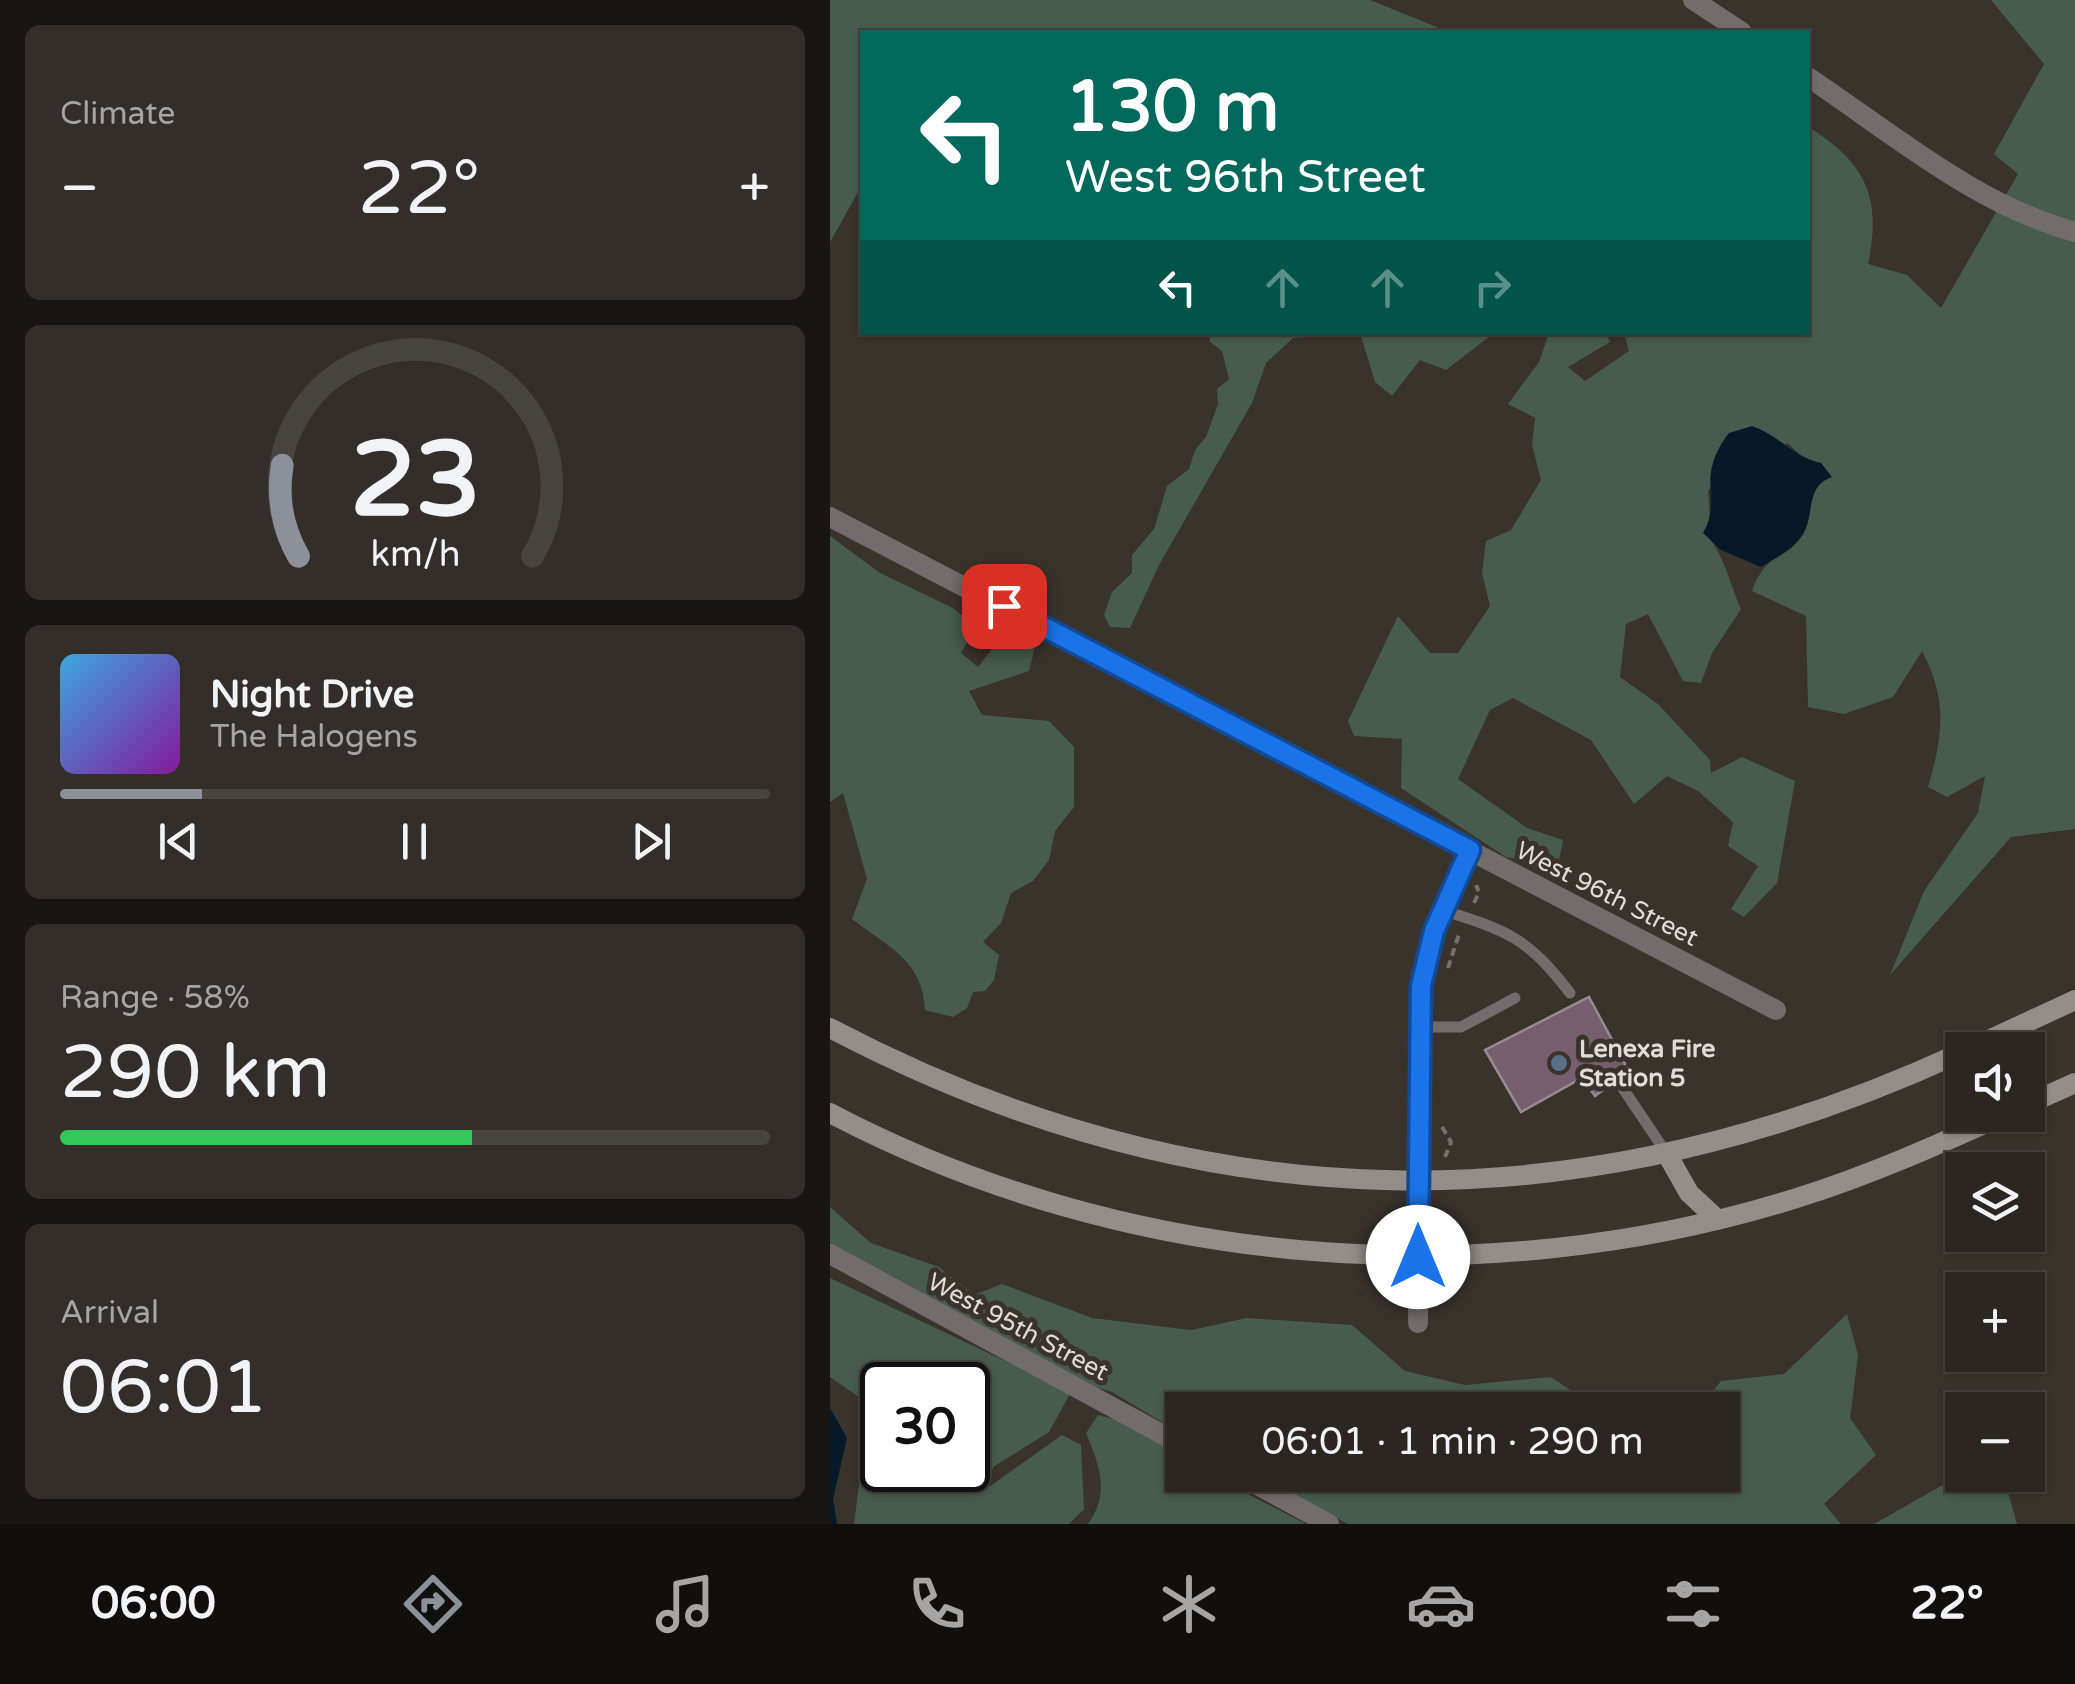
<!DOCTYPE html>
<meta charset="utf-8">
<style>
body{margin:0;font-family:"Varela Round",sans-serif;background:#332e29;color:#f1f3f6;height:100vh;display:flex;flex-direction:column;font-size:38px;white-space:nowrap}
*{box-sizing:border-box;margin:0}
p{font-size:32px;color:#a6a5a5}
.icon{flex:none;width:55px;height:55px;fill:none;stroke:currentColor;stroke-width:2;stroke-linecap:round;stroke-linejoin:round}
.map{position:relative;flex:1;overflow:hidden}
.details{display:flex;flex-direction:column;gap:25px;padding:25px;background:#181512;width:830px}
.details>*{flex:none}
.top-card{position:absolute;left:30px;top:30px;width:950px;height:305px;border-radius:0px;box-shadow:0 2px 8px #0004,0 0 0 2px #47433e;background:#00695c;color:#fff;overflow:hidden}
.fabs{position:absolute;left:1115px;top:1032px;display:grid;gap:20px}
.fabs a{display:grid;place-items:center;width:100px;height:100px;border-radius:0px;background:#2b2620;box-shadow:0 2px 8px #0004,0 0 0 2px #47433e;font-size:50px}
.speed{position:absolute;left:30px;top:1362px;display:flex;gap:20px;font-size:50px;font-weight:700;text-align:center}
.speed>*{display:grid;place-content:center;width:130px;height:130px;border-radius:50%;background:#2b2620;box-shadow:0 2px 8px #0004,0 0 0 2px #47433e;line-height:1}
.speed .limit{border:5px solid #111;border-radius:15px;background:#fff;color:#111}
.pin{position:absolute;display:grid;place-items:center;width:85px;height:85px;color:#fff;margin:-42px;border-radius:20px;box-shadow:0 5px 15px #0006}
.me{position:absolute;width:110px;margin:-55px;rotate:0deg;stroke-linejoin:round;filter:drop-shadow(0 0 8px #0008)}
.turn{display:flex;align-items:center;gap:35px;height:210px;padding:0 40px;font-size:45px}
.turn .icon{width:130px;height:130px;stroke-width:2.5}
.turn b{display:block;font-size:70px;line-height:85px}
.lanes{display:flex;align-items:center;height:95px;padding:0 40px;background:#0003;justify-content:center;gap:50px;direction:ltr}
.lanes .off{opacity:.35}
.big{font-size:75px;font-weight:600;line-height:1.1}
.details .card{flex:1;display:flex;flex-direction:column;justify-content:center;gap:15px;min-width:0;padding:0 35px;border-radius:15px;background:#332e29}
.details .dial{align-items:center;gap:0}
.dial svg{height:260px;overflow:visible;fill:none;stroke:#47433e;stroke-width:7;stroke-linecap:round;text-anchor:middle}
.dial text{fill:#f1f3f6;stroke:none}
.song{display:flex;align-items:center;gap:30px}
.cover{width:120px;height:120px;border-radius:15px;background:linear-gradient(135deg,hsl(200 70% 55%),hsl(290 70% 35%))}
.played{height:10px;border-radius:5px;background:linear-gradient(90deg,#8c9099 20%,#47433e 20%)}
.keys{display:flex;justify-content:space-around;direction:ltr}
.heat{display:flex;justify-content:space-between;align-items:center;font-size:55px;direction:ltr}
.charge{height:15px;border-radius:8px;background:linear-gradient(90deg,#34c759 58%,#47433e 0)}
.trip{position:absolute;left:335px;top:1392px;width:575px;height:100px;border-radius:0px;background:#2b2620;box-shadow:0 2px 8px #0004,0 0 0 2px #47433e;font-weight:600;line-height:100px;text-align:center}
.menu{display:flex;height:160px;justify-content:space-around;align-items:center;background:#110f0d;color:#a6a5a5}
.menu .icon{width:70px;height:70px}
.menu .active{color:#8c9099}
.menu b{font-size:45px;color:#f1f3f6}
main{display:flex;flex:1;min-height:0}
.map>svg:first-child{display:block}
.green{fill:#475c4d}
.water{fill:#051928}
.building{fill:#775e6e;stroke:#968b92;stroke-width:2.5}
.lines{fill:none;stroke-linecap:round;stroke-linejoin:round}
.path{stroke:#757069;stroke-width:4;stroke-dasharray:8 5;stroke-linecap:butt}
.service{stroke:#726d6a;stroke-width:11}
.minor{stroke:#726d6a;stroke-width:20}
.secondary{stroke:#948e88;stroke-width:20}
.route-casing{stroke:#114b97;stroke-width:25}
.route{stroke:#1a73e8;stroke-width:18}
.service-dot{fill:#5c6f8a;stroke:#39332b;stroke-width:4}
.labels{text-anchor:middle;dominant-baseline:central;stroke-width:10;stroke-linejoin:round;paint-order:stroke}
.street-label{font-size:25px;fill:#e0dcd7;stroke:#39332b}
.poi-label{font-size:25px;font-weight:bold;fill:#e0dcd7;stroke:#39332b;text-anchor:start}
</style>
<main>
<section class="details">
<div class="card"><p>Climate</p>
<div class="heat"><a>−</a><b class="big">22°</b><a>+</a></div>
</div>
<div class="card dial"><svg viewBox="0 0 100 80">
<path d="M14 69A42 42 0 1 1 86 69"/>
<path d="M14 69A42 42 0 0 1 9 41" stroke="#8c9099"/>
<text x="50" y="56" font-size="32" font-weight="700">23</text>
<text x="50" y="72" font-size="11">km/h</text>
</svg></div>
<div class="card">
<div class="song"><i class="cover"></i><div><b>Night Drive</b><p>The Halogens</p></div></div>
<div class="played"></div>
<div class="keys"><svg class="icon" aria-label="previous" viewBox="0 0 24 24"><path d="M18 5L8 12l10 7zM5 5v14"/></svg><svg class="icon" aria-label="pause" viewBox="0 0 24 24"><path d="M8 5v14M16 5v14"/></svg><svg class="icon" aria-label="next" viewBox="0 0 24 24"><path d="M6 5l10 7-10 7zM19 5v14"/></svg></div>
</div>
<div class="card"><p>Range · 58%</p><b class="big">290 km</b><div class="charge"></div></div>
<div class="card"><p>Arrival</p><b class="big">06:01</b></div>
</section>
<div class="map">
<svg width="1245" height="1524" viewBox="0 0 1245 1524">
<rect width="100%" height="100%" fill="#39332b"/>
<!-- green -->
<path class="green" d="M0,0h540l79,32h-587v153l-32,57z
M1161,0h84v829l-64,8 -121,138 34,-84 54,-78 7,-37 -38,21 -19,-10c15,-51 20,-87 -6,-136l-29,46 -49,17 -36,-7 -2,-91 -54,-25c14,-38 27,-27 48,-52 16,-20 3,-52 31,-62l-10,-14 -16,-3 -17,-17 -80,47 2,31 -6,11c20,21 25,50 37,77l-29,44 -11,30 -18,-2 -35,-67 -22,10 -6,53 38,27 52,56 1,13 31,-16 53,24 -18,102 -33,34 -13,-8 27,-43 -30,-20 5,-24 -35,-31 -31,-15 -33,28 -43,-64 -78,-42 -23,12 -32,69 69,49 36,12 -5,26 -52,-9 -105,-69 1,-49 -48,-3 -6,-15 50,-105 32,37h28l32,-47 -8,-33 4,-32 25,-11 30,-50 -9,-35 3,-27 -27,-14 31,-42 10,-29h57l4,9 -42,25 17,14 44,-30 -5,-18 184,-1v-205c58,35 74,71 60,137l39,11 34,33 77,-134 -24,-20 50,-90z
M379,333h150l-66,5 -27,25 -14,40 -93,162 -29,63 -20,-1 -6,-12 8,-23 20,-19v-18l22,-26 13,-43 22,-17 6,-19 11,-13 12,-33 -1,-15 12,-10 -7,-28 -12,-9z
M530,333h134l-48,37 -26,-10 -28,36 -17,-14z
M0,536l50,37 73,35 23,19 -15,26 17,14 27,-35 31,11 -7,28 -60,20 13,24 67,6 25,26v60l-19,24 -6,29 -16,21 -22,12 -10,30 -18,19 16,13 -5,25 -9,11 -12,1 -6,16 -14,9 -28,-7c-2,-50 -37,-63 -73,-91l15,-40 -24,-86 -13,9z
M0,1207l41,36 68,24 35,28 28,-11 90,34 99,12 56,-12 105,7 53,46 60,14 86,-8 49,33h-418v24l-70,-42 -37,-11 -245,-133z
M0,1278l241,114 -22,40 -56,35 -4,20 73,-52 19,10 3,64 -15,15h-215l11,-87 17,11v22h86v-85h-86v42l-20,-28 -32,-22z
M1017,1314l11,41 -8,63 26,37 -52,49 17,20h-493l-91,-49h465v-65h-24l23,-29 63,-7z
M268,1415l27,7 57,35v18h29l95,49h-218c22,-30 12,-58 -2,-91z
M1132,1474l41,1 14,49h-143z"/>
<!-- water -->
<path class="water" d="M922,426c26,9 44,32 69,37l11,14c-29,10 -15,40 -32,61 -8,12 -27,21 -39,29l-40,-17 -18,-17c20,-33 -9,-55 26,-100z
M0,1408l17,30 -14,61 4,25h-7z"/>
<!-- building -->
<path class="building" d="M759,997l42,78 -13,4 -23,17 -13,-18 -61,34 -36,-62z"/>
<g class="lines">
<!-- path -->
<path class="path" d="M644,903l5,-11 -3,-7
M618,968l11,-34
M612,1127l9,15 -6,15"/>
<!-- service -->
<path class="service" d="M612,910c66,21 85,27 128,83
M588,1027h43l54,-29
M792,1087l45,67"/>
<!-- minor -->
<path class="minor" d="M863,0l49,32
M978,77c84,56 168,128 267,155
M0,517l946,493
M0,1254l352,191
M588,1323l3,-337 12,-55 37,-80
M409,1475l90,49"/>
<!-- secondary -->
<path class="secondary" d="M0,1028c375,197 749,201 1132,24
M1137,1050l108,-50
M1198,1104l47,-21
M0,1113c295,155 653,184 970,84 70,-22 137,-52 204,-82
M837,1154l22,39 29,27"/>
</g>
<g class="lines">
<defs>
<path id="route" d="M174,606l466,244 -36,81 -13,55 -3,271"/>
</defs>
<!-- route casing -->
<use href="#route" class="route-casing"/>
<!-- route -->
<use href="#route" class="route"/>
</g>
<!-- markers -->
<circle class="service-dot" cx="729" cy="1063" r="10"/>
<g class="labels">
<!-- street labels -->
<g class="street-label">
<text transform="translate(777 894) rotate(27)">West 96th Street</text>
<text transform="translate(188 1327) rotate(28)">West 95th Street</text>
</g>
<!-- poi labels -->
<g class="poi-label">
<text x="749" y="1049">Lenexa Fire<tspan x="749" dy="29">Station 5</tspan></text>
</g>
</g>
</svg>
<div class="fabs">
<a><svg class="icon" aria-label="sound" viewBox="0 0 24 24"><path d="M4 9h4l5-4v14l-5-4H4zM17 9q2 3 0 6"/></svg></a>
<a><svg class="icon" aria-label="layers" viewBox="0 0 24 24"><path d="M12 4l9 5-9 5-9-5zM3 14l9 5 9-5"/></svg></a>
<a>+</a>
<a>−</a>
</div>
<div class="speed"><div class="limit">30</div></div>
<div class="pin" style="left:174px;top:606px;background:#d93025"><svg class="icon" aria-label="arrive" viewBox="0 0 24 24"><path d="M6 21V4h12l-3 4 3 4H6"/></svg></div>
<svg class="me" style="left:588px;top:1257px" viewBox="-20 -20 40 40"><circle r="19" fill="#fff"/><path d="M0-13L10 11 0 6-10 11z" fill="#1a73e8"/></svg>
<div class="trip">06:01 · 1 min · 290 m</div>
<div class="top-card">
<div class="turn"><svg class="icon" aria-label="left" viewBox="0 0 24 24"><path d="M17 20v-9H6M10 6l-5 5 5 5"/></svg><div><b>130 m</b>West 96th Street</div></div>
<div class="lanes"><svg class="icon" aria-label="left" viewBox="0 0 24 24"><path d="M17 20v-9H6M10 6l-5 5 5 5"/></svg><svg class="icon off" aria-label="ahead" viewBox="0 0 24 24"><path d="M12 20V5M6 11l6-6 6 6"/></svg><svg class="icon off" aria-label="ahead" viewBox="0 0 24 24"><path d="M12 20V5M6 11l6-6 6 6"/></svg><svg class="icon off" aria-label="right" viewBox="0 0 24 24"><path d="M7 20v-9h11M14 6l5 5-5 5"/></svg></div>
</div>
</div>
</main>
<nav class="menu">
<b>06:00</b>
<svg class="icon active" aria-label="directions" viewBox="0 0 24 24"><path d="M12 3l9 9-9 9-9-9zM9 14v-3h6M13 9l2 2-2 2"/></svg>
<svg class="icon" aria-label="music" viewBox="0 0 24 24"><path d="M9 18V5l10-2v13"/><circle cx="6" cy="18" r="3"/><circle cx="16" cy="16" r="3"/></svg>
<svg class="icon" aria-label="phone" viewBox="0 0 24 24"><path d="M5 4h4l2 5-3 2q2 4 5 5l2-3 5 2v4C11 20 4 13 5 4z"/></svg>
<svg class="icon" aria-label="climate" viewBox="0 0 24 24"><path d="M12 3v18M4 7l16 10M4 17L20 7"/></svg>
<svg class="icon" aria-label="car" viewBox="0 0 24 24"><path d="M5 17H2v-5l4-1 3-4h7l3 4 3 1v5h-3M9 17h6M6 11h13"/><circle cx="7" cy="17" r="2"/><circle cx="17" cy="17" r="2"/></svg>
<svg class="icon" aria-label="filters" viewBox="0 0 24 24"><path d="M4 7h16M4 17h16"/><circle cx="9" cy="7" r="2"/><circle cx="15" cy="17" r="2"/></svg>
<b>22°</b>
</nav>
